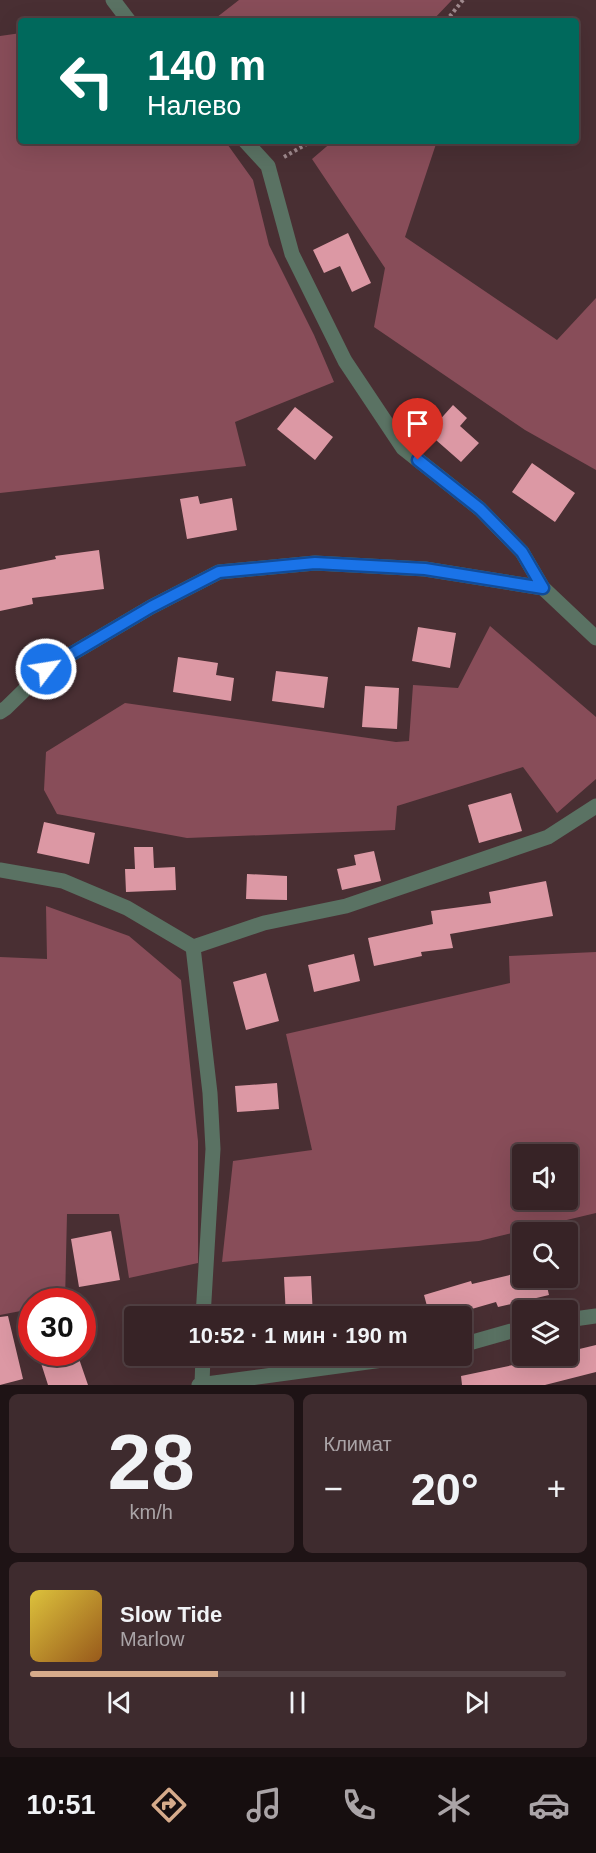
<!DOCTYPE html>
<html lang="ru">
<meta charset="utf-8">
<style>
body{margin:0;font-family:Arial,sans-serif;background:#3e2b2e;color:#f1f3f6;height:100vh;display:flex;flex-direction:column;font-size:22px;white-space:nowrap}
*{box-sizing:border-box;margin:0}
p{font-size:20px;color:#aaa4a7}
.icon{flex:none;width:33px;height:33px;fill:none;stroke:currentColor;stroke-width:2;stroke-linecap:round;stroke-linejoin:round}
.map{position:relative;height:1385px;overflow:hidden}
.panel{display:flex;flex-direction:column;gap:9px;padding:9px;background:#1e1315;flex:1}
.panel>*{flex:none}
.guide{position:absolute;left:18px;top:18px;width:561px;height:126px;border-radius:6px;box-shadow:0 6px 24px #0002,0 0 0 2px #514043;background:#00695c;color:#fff;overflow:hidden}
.fabs{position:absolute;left:512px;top:1144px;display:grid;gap:12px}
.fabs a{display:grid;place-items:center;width:66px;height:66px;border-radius:6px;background:#372326;box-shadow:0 6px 24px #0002,0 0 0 2px #514043;font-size:30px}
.speed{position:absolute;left:18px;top:1288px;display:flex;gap:12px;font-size:30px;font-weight:700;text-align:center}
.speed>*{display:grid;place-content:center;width:78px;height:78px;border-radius:50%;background:#372326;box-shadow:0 6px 24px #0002,0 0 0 2px #514043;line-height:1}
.speed .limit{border:9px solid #d22;background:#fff;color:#111}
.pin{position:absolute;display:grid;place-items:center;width:51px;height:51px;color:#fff;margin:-62px -26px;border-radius:50% 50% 50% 0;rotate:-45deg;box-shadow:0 0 6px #0007}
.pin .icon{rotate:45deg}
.me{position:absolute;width:66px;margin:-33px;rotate:59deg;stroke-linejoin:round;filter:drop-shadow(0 0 4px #0008)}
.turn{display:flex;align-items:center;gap:21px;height:126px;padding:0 30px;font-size:27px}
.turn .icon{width:78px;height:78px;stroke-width:2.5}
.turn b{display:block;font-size:42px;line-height:51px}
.big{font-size:45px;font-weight:800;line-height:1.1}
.panel .widget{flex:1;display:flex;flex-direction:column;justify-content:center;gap:9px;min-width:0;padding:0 21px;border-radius:9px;background:#3e2b2e}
.panel .dial{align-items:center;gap:0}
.dial b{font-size:78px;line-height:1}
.song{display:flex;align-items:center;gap:18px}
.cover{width:72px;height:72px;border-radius:9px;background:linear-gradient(135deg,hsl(50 70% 55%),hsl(30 70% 35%))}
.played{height:6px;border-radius:3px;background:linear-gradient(90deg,#d6ab8b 35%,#514043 35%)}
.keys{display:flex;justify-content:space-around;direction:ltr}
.heat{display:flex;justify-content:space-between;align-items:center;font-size:33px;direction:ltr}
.panel .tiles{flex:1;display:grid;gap:9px;grid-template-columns:1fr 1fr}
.widget:last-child{grid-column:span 2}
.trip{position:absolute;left:124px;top:1306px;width:348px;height:60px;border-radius:6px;background:#372326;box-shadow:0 6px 24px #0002,0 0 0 2px #514043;font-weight:800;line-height:60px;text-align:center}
.menu{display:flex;height:96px;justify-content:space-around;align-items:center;background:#160e0f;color:#aaa4a7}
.menu .icon{width:42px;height:42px}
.menu .active{color:#d6ab8b}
.menu b{font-size:27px;color:#f1f3f6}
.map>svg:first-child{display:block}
.green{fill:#884d59;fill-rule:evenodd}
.building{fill:#dc98a4}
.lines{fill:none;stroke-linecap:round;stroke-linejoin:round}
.path{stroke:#a08a8e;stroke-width:4;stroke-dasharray:3 3;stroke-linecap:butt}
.minor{stroke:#5a7263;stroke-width:15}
.route-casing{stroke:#114b97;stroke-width:15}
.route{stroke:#1a73e8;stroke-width:10}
</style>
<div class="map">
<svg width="596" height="1385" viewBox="0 0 596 1385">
<rect width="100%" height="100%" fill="#492f33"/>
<!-- green -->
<path class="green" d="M239,0h213l-20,21h-220z
M21,33v108h204l28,39 16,65 45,90 20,47 -99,40 11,44 -246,27v-457z
M333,141h104l-32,96 152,103 39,-42v172l-71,-40 -151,-103 11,-59 -73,-109z
M490,626l106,91v62l-39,34 -34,-46 -126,39 -2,24 -208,8 -130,-24 -13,-24 2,-38 79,-49 271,39 13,-1 4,-56 45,3z
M46,906l83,30 52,44 17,161v122l-69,15 -10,-64h-52l-2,88h-33l-1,7 -31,6v-358l47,2z
M596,952v261l-117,28 -257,21 11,-101 79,-11 -26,-116 224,-51 -1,-27zM522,1155h45v45h-45z"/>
<!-- building -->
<path class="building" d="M348,233l23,50 -19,9 -12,-26 -16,7 -11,-23z
M453,405l14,13 -7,8 19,17 -18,19 -33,-29z
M295,407l38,30 -18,23 -38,-31z
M532,463l43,30 -20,29 -43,-30z
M198,496l2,8 32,-6 5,32 -50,9 -7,-40z
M99,550l5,39 -72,9 1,6 -33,7v-41l56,-11 -1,-3z
M418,627l38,6 -6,35 -38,-7z
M178,657l40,6 -2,12 18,3 -3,23 -58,-9z
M276,671l52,6 -4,31 -52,-7z
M365,686l34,2 -2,41 -35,-2z
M511,793l11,38 -43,12 -11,-38z
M44,822l51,11 -6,31 -52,-11z
M134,847h19l1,21 21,-1 1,23 -50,2 -1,-23h10z
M374,851l7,30 -39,9 -5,-21 19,-4 -2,-10z
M247,874l40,2v24l-41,-1z
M546,881l7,35 -103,18 3,14 -32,4 1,4 -48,10 -6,-28 65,-14 -2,-13 60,-8 -2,-11z
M354,954l6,27 -46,11 -6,-27z
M266,973l13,48 -33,9 -13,-48z
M277,1083l2,26 -42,3 -2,-26z
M111,1231l9,49 -41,7 -8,-48z
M522,1272v6h23l4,17 -51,12 -2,-5 -52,15h-14l-6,-22 47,-14 1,3z
M311,1276l2,41h-27l-2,-40z
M8,1316l15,63 -23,6v-68z
M596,1345v27l-51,13h-83l-1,-9 95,-20h11v-4z
M61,1353h16l11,32h-40l-8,-25z"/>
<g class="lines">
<!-- path -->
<path class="path" d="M446,21l17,-21
M284,157l28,-16"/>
<!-- minor -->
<path class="minor" d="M113,0l16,21
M245,141l23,25 24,88 53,107 58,87 77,61 42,43 21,36
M0,712l6,-4 40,-39 105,-62 68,-35 96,-9 110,6 118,19 53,50
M0,870l63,11 64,27 66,39 71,-24 82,-17 202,-69 48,-31
M193,947l17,146 3,56 -10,168
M567,1320l29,-4
M462,1345l60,-17
M202,1384l1,-28
M199,1385l213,-29"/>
</g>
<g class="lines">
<defs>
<path id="route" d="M46,669l105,-62 68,-35 96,-9 110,6 118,19 -21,-36 -42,-43 -62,-49"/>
</defs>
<!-- route casing -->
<use href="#route" class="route-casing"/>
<!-- route -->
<use href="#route" class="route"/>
</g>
</svg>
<div class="fabs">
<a><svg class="icon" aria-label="sound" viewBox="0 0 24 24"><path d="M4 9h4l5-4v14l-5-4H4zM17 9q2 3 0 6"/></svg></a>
<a><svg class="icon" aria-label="search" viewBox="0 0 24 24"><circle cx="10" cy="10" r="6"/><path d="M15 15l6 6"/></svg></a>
<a><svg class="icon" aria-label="layers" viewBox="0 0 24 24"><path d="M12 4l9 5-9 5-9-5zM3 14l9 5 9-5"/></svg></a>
</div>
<div class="speed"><div class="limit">30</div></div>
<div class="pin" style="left:418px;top:460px;background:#d93025"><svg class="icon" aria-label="arrive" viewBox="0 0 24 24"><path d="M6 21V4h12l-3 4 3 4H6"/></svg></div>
<svg class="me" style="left:46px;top:669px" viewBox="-20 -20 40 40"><circle r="17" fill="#1a73e8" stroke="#fff" stroke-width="3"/><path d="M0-11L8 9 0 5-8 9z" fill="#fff"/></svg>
<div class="trip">10:52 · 1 мин · 190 m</div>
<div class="guide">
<div class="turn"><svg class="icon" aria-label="left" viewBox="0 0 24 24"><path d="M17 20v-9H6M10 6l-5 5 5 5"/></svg><div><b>140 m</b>Налево</div></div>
</div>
</div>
<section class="panel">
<div class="tiles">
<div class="widget dial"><b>28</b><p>km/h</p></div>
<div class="widget"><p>Климат</p>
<div class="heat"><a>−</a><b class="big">20°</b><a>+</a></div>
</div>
<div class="widget">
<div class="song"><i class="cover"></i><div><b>Slow Tide</b><p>Marlow</p></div></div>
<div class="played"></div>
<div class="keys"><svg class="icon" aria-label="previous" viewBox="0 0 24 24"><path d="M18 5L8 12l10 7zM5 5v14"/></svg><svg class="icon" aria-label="pause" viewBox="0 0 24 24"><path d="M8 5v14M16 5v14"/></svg><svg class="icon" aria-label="next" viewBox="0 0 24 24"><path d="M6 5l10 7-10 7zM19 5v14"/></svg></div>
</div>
</div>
</section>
<nav class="menu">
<b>10:51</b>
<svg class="icon active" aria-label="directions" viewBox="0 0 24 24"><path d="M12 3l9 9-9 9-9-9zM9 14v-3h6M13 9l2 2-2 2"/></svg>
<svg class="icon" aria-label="music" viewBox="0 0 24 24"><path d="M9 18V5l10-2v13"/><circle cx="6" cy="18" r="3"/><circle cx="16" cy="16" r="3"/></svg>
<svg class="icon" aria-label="phone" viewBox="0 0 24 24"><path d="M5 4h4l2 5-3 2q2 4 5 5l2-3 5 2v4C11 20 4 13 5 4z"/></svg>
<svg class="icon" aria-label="climate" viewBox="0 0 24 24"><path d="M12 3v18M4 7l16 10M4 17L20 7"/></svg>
<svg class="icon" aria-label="car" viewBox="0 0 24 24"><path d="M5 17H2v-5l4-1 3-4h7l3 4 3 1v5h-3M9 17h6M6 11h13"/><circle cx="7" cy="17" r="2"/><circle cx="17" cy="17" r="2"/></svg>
</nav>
